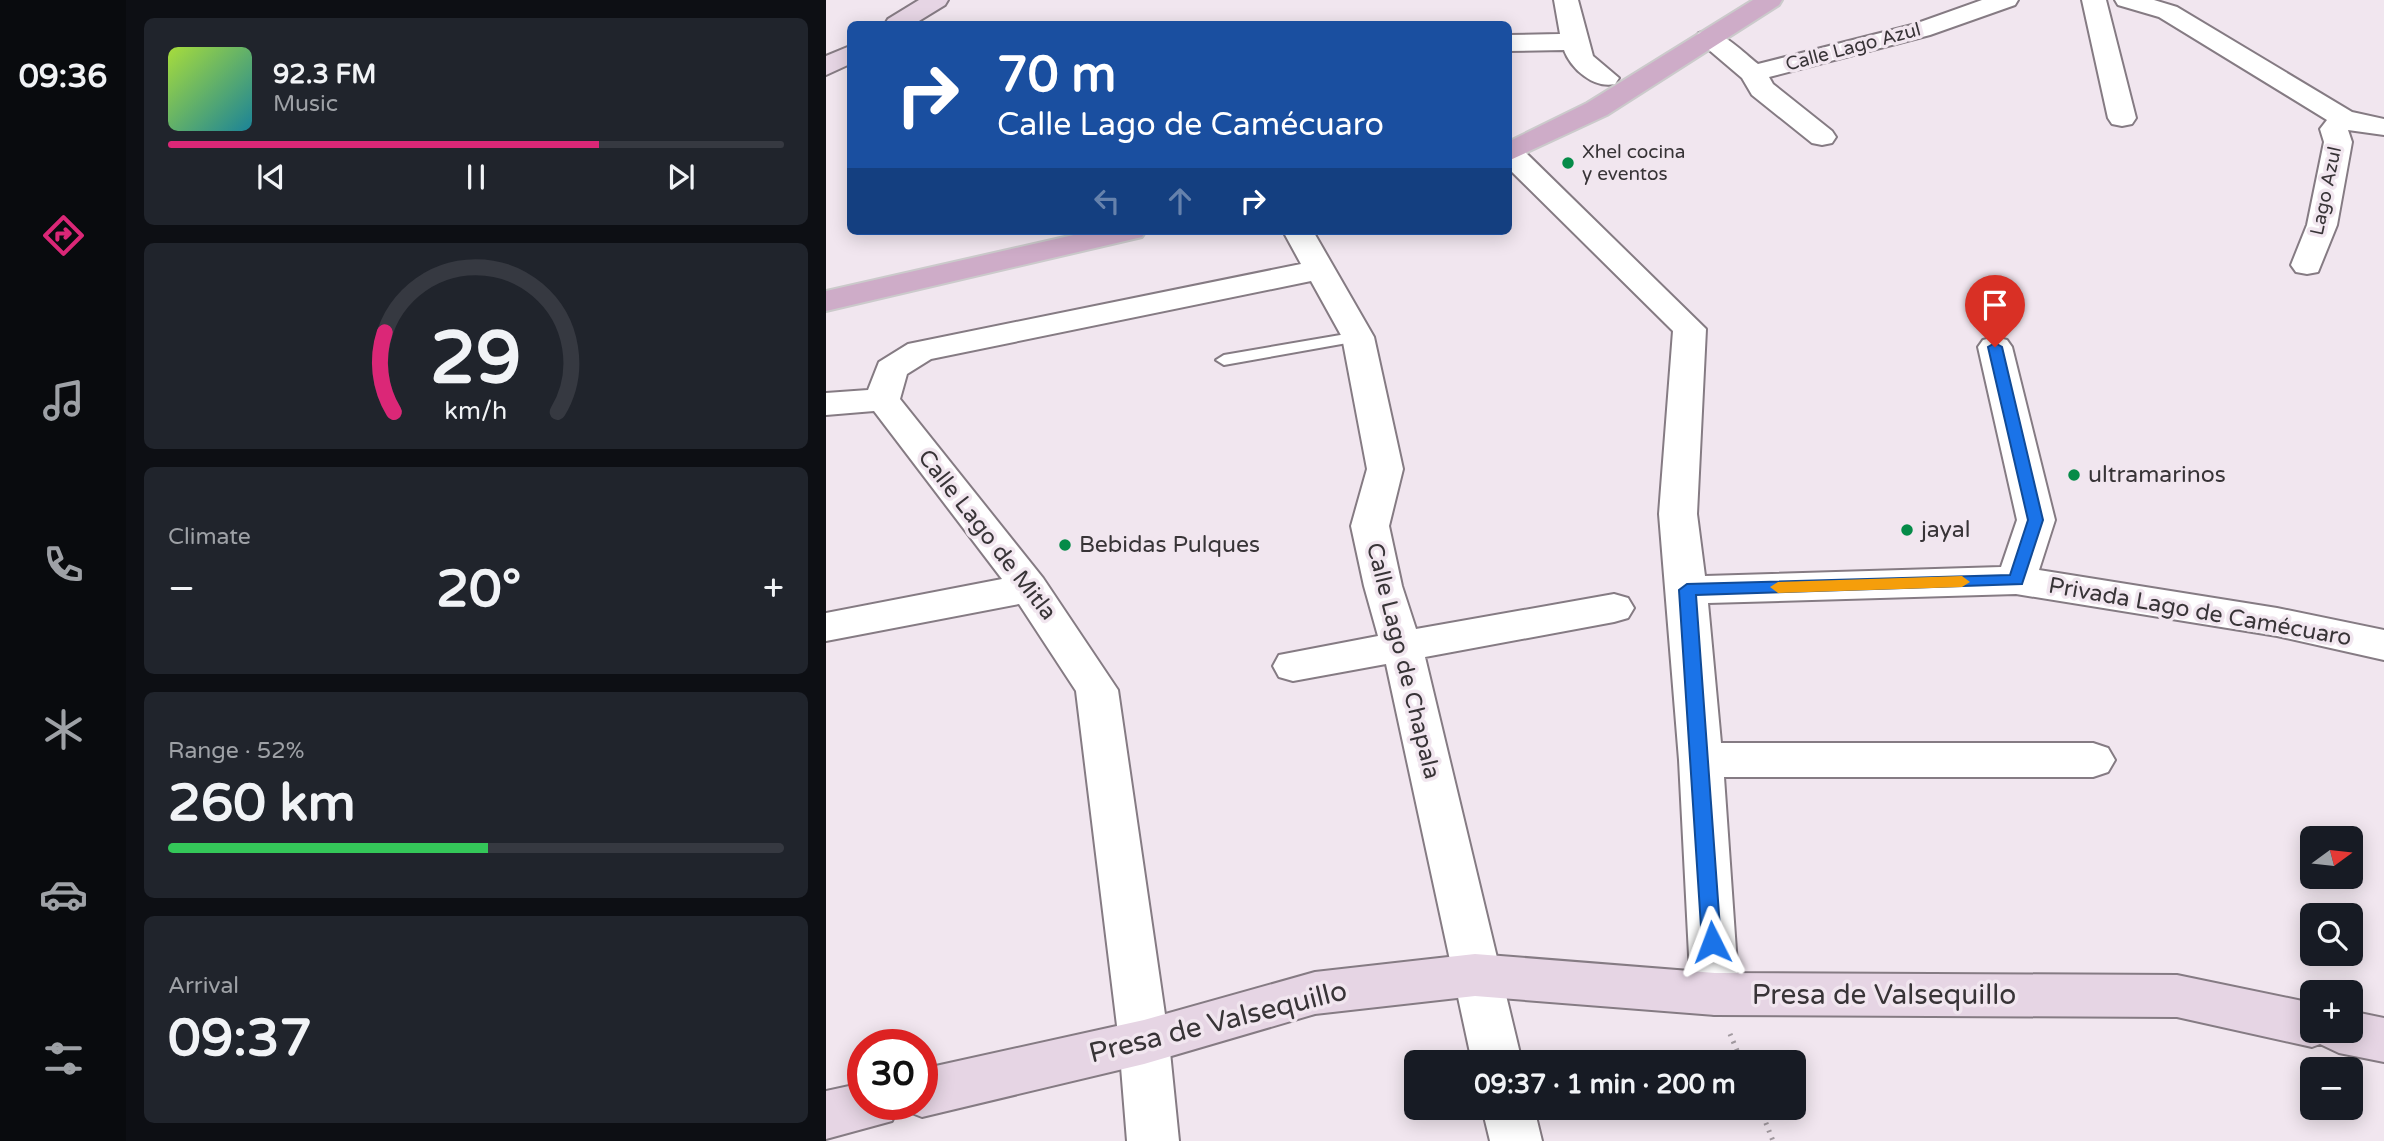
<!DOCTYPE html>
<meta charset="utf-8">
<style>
body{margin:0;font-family:"Varela Round",sans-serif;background:#20242c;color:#f1f3f6;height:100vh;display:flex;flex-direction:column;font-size:26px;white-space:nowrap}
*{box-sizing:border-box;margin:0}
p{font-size:23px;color:#9ea1a6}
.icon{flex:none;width:38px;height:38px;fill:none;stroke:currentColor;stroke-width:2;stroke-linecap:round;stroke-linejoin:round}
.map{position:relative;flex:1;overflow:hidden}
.drawer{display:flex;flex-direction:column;gap:18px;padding:18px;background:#0d0f14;width:700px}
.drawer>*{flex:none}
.guide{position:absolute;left:21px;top:21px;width:665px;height:214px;border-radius:10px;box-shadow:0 4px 18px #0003;background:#1a4fa0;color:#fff;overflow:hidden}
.needle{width:46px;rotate:75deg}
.fabs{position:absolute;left:1474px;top:826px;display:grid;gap:14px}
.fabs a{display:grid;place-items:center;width:63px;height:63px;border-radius:10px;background:#171b24;box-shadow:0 4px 18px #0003;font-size:35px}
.speed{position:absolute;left:21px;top:1029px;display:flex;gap:14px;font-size:35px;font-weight:700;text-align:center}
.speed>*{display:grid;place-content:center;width:91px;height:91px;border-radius:50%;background:#171b24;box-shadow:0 4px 18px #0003;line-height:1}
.speed .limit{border:10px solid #d22;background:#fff;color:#111}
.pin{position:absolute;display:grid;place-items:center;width:60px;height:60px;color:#fff;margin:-72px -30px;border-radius:50% 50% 50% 0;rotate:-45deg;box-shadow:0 0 7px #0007}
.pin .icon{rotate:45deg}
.me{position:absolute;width:77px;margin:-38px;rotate:357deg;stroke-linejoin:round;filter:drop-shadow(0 0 5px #0008)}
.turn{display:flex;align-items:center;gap:24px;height:147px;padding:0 35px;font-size:32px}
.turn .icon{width:91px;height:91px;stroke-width:2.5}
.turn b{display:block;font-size:49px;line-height:60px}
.lanes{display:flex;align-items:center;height:66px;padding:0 35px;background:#0003;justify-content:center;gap:35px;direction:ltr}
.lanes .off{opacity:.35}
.big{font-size:52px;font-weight:700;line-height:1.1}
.drawer .tile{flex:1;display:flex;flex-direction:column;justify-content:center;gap:10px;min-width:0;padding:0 24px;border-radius:10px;background:#20242c}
.drawer .dial{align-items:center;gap:0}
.dial svg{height:182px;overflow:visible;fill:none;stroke:#363941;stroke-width:7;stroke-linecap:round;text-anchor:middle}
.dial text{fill:#f1f3f6;stroke:none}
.song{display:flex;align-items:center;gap:21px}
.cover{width:84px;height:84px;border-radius:10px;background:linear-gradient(135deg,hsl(80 70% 55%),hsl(190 70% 35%))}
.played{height:7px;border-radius:4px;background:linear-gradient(90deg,#db2777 70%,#363941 70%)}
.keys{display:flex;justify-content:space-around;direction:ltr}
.heat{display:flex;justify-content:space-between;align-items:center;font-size:38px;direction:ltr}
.charge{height:10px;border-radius:5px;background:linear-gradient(90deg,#34c759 52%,#363941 0)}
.trip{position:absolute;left:578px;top:1050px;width:402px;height:70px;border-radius:10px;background:#171b24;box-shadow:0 4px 18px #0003;font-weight:700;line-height:70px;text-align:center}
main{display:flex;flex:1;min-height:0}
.tab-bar{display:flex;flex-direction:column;width:126px;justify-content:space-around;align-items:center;background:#090b0e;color:#9ea1a6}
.tab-bar .icon{width:49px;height:49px}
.tab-bar .on{color:#db2777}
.tab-bar b{font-size:32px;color:#f1f3f6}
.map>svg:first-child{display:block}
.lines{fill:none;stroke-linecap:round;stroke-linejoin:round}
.lane-casing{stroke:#857b83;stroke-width:4}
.street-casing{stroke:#857b83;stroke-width:4}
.secondary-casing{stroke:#857b83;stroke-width:4}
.primary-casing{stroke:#cbcacb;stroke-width:4}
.path{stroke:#a29aa0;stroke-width:5;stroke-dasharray:2 6;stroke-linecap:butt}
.lane{fill:#fff;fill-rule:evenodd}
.street{fill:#fff;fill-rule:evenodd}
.secondary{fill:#e6d5e4;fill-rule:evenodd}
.primary{fill:#ceacc8;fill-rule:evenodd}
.route{fill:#1a73e8;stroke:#114b97;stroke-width:2}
.slow{fill:#f59e0b}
.poi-dot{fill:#058b48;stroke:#f1e6ef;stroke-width:2.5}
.labels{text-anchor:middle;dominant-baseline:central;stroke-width:7;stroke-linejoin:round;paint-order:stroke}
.far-street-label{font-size:19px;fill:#383437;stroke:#f1e6ef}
.far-poi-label{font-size:19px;fill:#383437;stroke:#f1e6ef;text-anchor:start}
.poi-label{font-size:23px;fill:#383437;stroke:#f1e6ef;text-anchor:start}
.street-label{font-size:23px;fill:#383437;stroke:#f1e6ef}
.near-street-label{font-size:28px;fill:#383437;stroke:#f1e6ef}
</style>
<main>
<nav class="tab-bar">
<b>09:36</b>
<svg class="icon on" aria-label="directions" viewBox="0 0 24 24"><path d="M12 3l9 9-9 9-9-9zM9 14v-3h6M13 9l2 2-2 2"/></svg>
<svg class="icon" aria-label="music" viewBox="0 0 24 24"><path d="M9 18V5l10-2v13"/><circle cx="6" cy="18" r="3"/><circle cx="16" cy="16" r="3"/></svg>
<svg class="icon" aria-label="phone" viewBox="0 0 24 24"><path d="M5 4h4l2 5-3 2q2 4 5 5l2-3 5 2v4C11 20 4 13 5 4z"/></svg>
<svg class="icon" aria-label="climate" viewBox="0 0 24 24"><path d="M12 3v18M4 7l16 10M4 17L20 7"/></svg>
<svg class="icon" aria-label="car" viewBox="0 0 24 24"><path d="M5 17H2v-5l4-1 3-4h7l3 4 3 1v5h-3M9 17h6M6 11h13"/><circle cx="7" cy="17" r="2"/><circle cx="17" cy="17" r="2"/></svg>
<svg class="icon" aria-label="filters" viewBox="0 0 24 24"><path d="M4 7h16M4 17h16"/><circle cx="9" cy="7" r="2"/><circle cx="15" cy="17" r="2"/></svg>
</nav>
<section class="drawer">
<div class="tile">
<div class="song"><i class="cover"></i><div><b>92.3 FM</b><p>Music</p></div></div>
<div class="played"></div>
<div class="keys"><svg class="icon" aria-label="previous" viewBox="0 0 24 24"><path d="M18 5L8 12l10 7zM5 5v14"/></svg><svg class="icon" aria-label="pause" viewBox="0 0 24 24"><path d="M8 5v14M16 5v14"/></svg><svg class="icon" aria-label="next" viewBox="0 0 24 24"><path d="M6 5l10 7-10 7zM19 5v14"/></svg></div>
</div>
<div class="tile dial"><svg viewBox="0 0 100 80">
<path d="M14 69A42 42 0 1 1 86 69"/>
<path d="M14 69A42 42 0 0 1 10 34" stroke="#db2777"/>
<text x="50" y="56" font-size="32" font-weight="700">29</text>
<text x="50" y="72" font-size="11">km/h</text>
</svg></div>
<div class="tile"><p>Climate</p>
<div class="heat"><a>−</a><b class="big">20°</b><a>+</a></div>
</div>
<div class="tile"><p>Range · 52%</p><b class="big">260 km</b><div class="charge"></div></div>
<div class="tile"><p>Arrival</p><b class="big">09:37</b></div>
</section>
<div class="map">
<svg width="1558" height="1141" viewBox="0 0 1558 1141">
<rect width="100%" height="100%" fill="#f1e6ef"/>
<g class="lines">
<defs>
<path id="lane" d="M532,332l8,5 -2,3 -140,25 -8,-5 8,-5z"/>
<path id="street" d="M728,0h24l15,56 26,22 -4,6c-21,5 -44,-15 -51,-34l-56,1v-16l52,-1z
M1156,0h36l-3,5 -85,30 -161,42 4,7 59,47 4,6 -4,6 -10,2 -10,-2 -60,-48 -10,-17 -47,-40 4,-5c22,-6 42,18 59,31l154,-39z
M1256,0h24l30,118 -4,6 -10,2 -10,-2 -4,-6z
M1289,0h39l23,7 175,105 32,7v16l-36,-5 4,12 -15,83 -19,47 -11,2 -11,-2 -5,-7 16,-40 17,-83 -4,-13 7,-9 -168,-103 -41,-12z
M682,144l11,2 187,183 -9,185 8,62 296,-9 16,-47 -39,-173 5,-7 12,-3 12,3 5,7 43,173 -16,50 238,38 107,22v30l-107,-24 -261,-42 -308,9 13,140h372l15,5 7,12 -7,12 -15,5h-369l15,217 -7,15 -17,6 -17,-6 -7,-15 -12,-234 -20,-246 14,-183 -165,-163z
M457,231h30l61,106 29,132 -14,57 13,60 14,43 198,-35 14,4 6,10 -6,10 -14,4 -189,35 97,405h-50l-86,-398 -93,17 -14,-4 -6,-11 6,-11 99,-19 -14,-50 -13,-60 16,-57 -25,-132 -31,-56 -380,78 -24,15 -7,25 143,179 75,112 51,352 10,99h-52l-8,-99 -43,-351 -57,-87 -193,37v-28l176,-34 -128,-168 -48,4v-22l42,-3 11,-28 29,-18 393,-80z
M656,1108h52l8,33h-52z"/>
<path id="secondary" d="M93,0h29l-3,5 -31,19h-29l3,-5z
M24,46v18l-24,11v-19z
M649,954l240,19 462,2 135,28v28h38v-20l34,7v44l-45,-9 -19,-9 -8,3 -135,-30 -462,-2 -240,-19 -160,18 -171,50 -222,53 -18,-7 -2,-6h20v-35l222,-49 171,-48z
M37,1083v21h37l-8,17 -66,18v-48z"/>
<path id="primary" d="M927,0h29l-3,5 -172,110 -99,46v-19l79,-39z
M265,231h55l-4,6 -316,74v-20z"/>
</defs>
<!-- lane casing -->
<use href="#lane" class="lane-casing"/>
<!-- street casing -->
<use href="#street" class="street-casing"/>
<!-- secondary casing -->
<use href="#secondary" class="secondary-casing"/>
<!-- primary casing -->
<use href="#primary" class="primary-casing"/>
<!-- path -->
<path class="path" d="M904,1034l12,28
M934,1108l13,33"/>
<!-- lane -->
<use href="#lane" class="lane"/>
<!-- street -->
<use href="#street" class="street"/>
<!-- secondary -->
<use href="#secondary" class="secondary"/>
<!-- primary -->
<use href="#primary" class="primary"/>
</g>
<!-- route -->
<path class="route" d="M1169,343l7,4 41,173 -21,64 -326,11 25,347 -3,6 -6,2 -7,-2 -3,-6 -23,-352 8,-6 323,-9 18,-55 -40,-173z"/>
<!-- slow -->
<path class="slow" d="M1136,576l8,6 -8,5 -184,6 -8,-6 8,-5z"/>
<!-- markers -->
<g class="poi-dot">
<circle cx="742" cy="163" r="7"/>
<circle cx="1248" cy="475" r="7"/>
<circle cx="1081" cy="530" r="7"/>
<circle cx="239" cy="545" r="7"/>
</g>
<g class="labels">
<!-- far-street labels -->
<g class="far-street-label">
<text transform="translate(1027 47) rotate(-15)">Calle Lago Azul</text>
<text transform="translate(1500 191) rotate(-78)">Lago Azul</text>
</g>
<!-- far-poi labels -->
<g class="far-poi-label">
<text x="756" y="152">Xhel cocina<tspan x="756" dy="22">y eventos</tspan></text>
</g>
<!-- poi labels -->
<g class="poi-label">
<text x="1262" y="475">ultramarinos</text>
<text x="1095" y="530">jayal</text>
<text x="253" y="545">Bebidas Pulques</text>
</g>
<!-- street labels -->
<g class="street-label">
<text transform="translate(161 535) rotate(52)">Calle Lago de Mitla</text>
<text transform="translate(1374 612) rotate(10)">Privada Lago de Camécuaro</text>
<text transform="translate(577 661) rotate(76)">Calle Lago de Chapala</text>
</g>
<!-- near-street labels -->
<g class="near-street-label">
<text x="1058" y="995">Presa de Valsequillo</text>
<text transform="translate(392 1022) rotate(-14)">Presa de Valsequillo</text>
</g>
</g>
</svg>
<div class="fabs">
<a><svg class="needle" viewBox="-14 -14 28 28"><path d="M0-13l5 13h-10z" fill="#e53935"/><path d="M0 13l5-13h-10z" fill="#9ea1a6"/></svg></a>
<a><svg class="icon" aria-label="search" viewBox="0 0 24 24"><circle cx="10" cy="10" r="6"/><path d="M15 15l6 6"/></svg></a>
<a>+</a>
<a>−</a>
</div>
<div class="speed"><div class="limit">30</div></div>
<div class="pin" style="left:1169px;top:347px;background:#d93025"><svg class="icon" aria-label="arrive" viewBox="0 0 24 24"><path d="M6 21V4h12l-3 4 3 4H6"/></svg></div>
<svg class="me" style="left:886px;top:942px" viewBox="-20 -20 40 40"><path d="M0-17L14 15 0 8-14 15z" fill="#1a73e8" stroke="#fff" stroke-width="4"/></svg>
<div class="trip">09:37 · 1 min · 200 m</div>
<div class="guide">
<div class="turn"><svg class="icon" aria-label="right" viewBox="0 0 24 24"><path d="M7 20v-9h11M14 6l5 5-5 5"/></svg><div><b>70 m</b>Calle Lago de Camécuaro</div></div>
<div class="lanes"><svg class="icon off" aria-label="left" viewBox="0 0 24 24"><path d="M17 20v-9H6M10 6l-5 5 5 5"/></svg><svg class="icon off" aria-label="ahead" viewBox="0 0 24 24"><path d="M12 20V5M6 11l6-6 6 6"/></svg><svg class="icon" aria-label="right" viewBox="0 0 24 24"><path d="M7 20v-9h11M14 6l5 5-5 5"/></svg></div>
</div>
</div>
</main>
